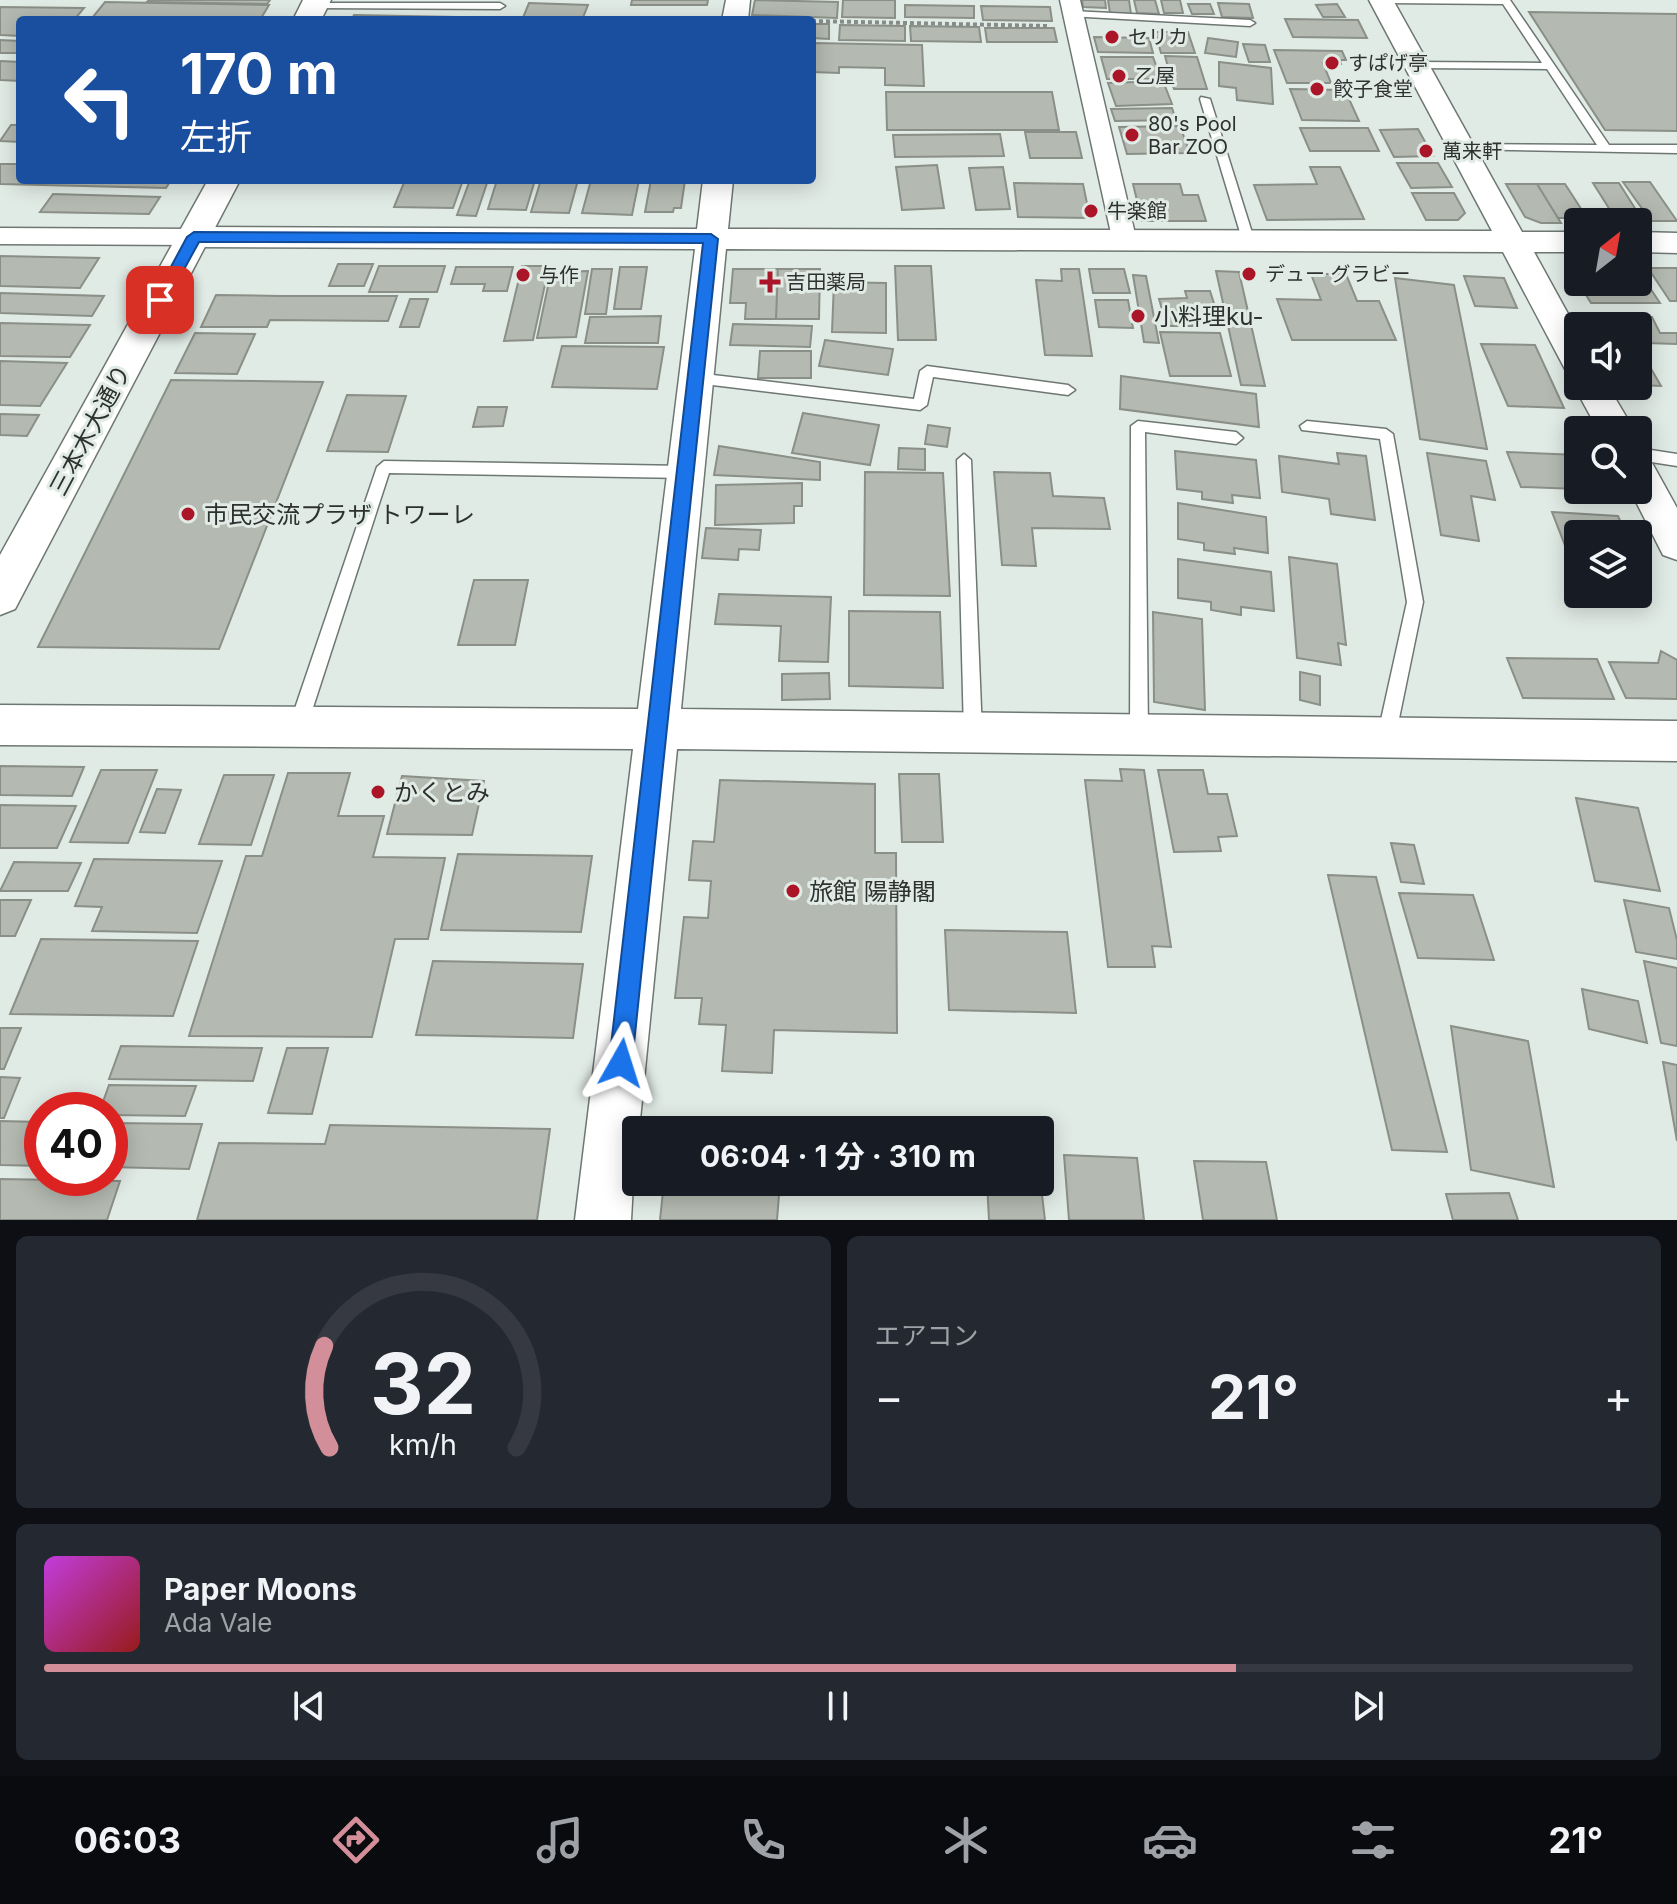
<!DOCTYPE html>
<html lang="ja">
<meta charset="utf-8">
<style>
body{margin:0;font-family:Inter,"Noto Sans JP",sans-serif;background:#242831;color:#f1f3f6;height:100vh;display:flex;flex-direction:column;font-size:30px;white-space:nowrap}
*{box-sizing:border-box;margin:0}
p{font-size:26px;color:#9ea1a6}
.icon{flex:none;width:44px;height:44px;fill:none;stroke:currentColor;stroke-width:2;stroke-linecap:round;stroke-linejoin:round}
.map{position:relative;height:1220px;overflow:hidden}
.drawer{display:flex;flex-direction:column;gap:16px;padding:16px;background:#0d0f14;flex:1}
.drawer>*{flex:none}
.guide{position:absolute;left:16px;top:16px;width:800px;height:168px;border-radius:8px;box-shadow:0 4px 20px #0003;background:#1a4fa0;color:#fff;overflow:hidden}
.needle{width:52px;rotate:31deg}
.fabs{position:absolute;left:1564px;top:208px;display:grid;gap:16px}
.fabs a{display:grid;place-items:center;width:88px;height:88px;border-radius:8px;background:#171b24;box-shadow:0 4px 20px #0003;font-size:40px}
.speed{position:absolute;left:24px;top:1092px;display:flex;gap:16px;font-size:40px;font-weight:700;text-align:center}
.speed>*{display:grid;place-content:center;width:104px;height:104px;border-radius:50%;background:#171b24;box-shadow:0 4px 20px #0003;line-height:1}
.speed .limit{border:12px solid #d22;background:#fff;color:#111}
.pin{position:absolute;display:grid;place-items:center;width:68px;height:68px;color:#fff;margin:-34px;border-radius:16px;box-shadow:0 4px 12px #0006}
.me{position:absolute;width:88px;margin:-44px;rotate:6deg;stroke-linejoin:round;filter:drop-shadow(0 0 6px #0008)}
.turn{display:flex;align-items:center;gap:28px;height:168px;padding:0 32px;font-size:36px}
.turn .icon{width:104px;height:104px;stroke-width:2.5}
.turn b{display:block;font-size:56px;line-height:68px}
.big{font-size:60px;font-weight:700;line-height:1.1}
.drawer .card{flex:1;display:flex;flex-direction:column;justify-content:center;gap:12px;min-width:0;padding:0 28px;border-radius:12px;background:#242831}
.drawer .dial{align-items:center;gap:0}
.dial svg{height:208px;overflow:visible;fill:none;stroke:#363941;stroke-width:7;stroke-linecap:round;text-anchor:middle}
.dial text{fill:#f1f3f6;stroke:none}
.song{display:flex;align-items:center;gap:24px}
.cover{width:96px;height:96px;border-radius:12px;background:linear-gradient(135deg,hsl(290 70% 55%),hsl(0 70% 35%))}
.played{height:8px;border-radius:4px;background:linear-gradient(90deg,#d28f99 75%,#363941 75%)}
.keys{display:flex;justify-content:space-around;direction:ltr}
.heat{display:flex;justify-content:space-between;align-items:center;font-size:44px;direction:ltr}
.drawer .tiles{flex:1;display:grid;gap:16px;grid-template-columns:1fr 1fr}
.card:last-child{grid-column:span 2}
.trip{position:absolute;left:622px;top:1116px;width:432px;height:80px;border-radius:8px;background:#171b24;box-shadow:0 4px 20px #0003;font-weight:700;line-height:80px;text-align:center}
.dock{display:flex;height:128px;justify-content:space-around;align-items:center;background:#090b0e;color:#9ea1a6}
.dock .icon{width:56px;height:56px}
.dock .selected{color:#d28f99}
.dock b{font-size:36px;color:#f1f3f6}
.map>svg:first-child{display:block}
.building{fill:#b4bab1;stroke:#8a8f87;stroke-width:2}
.lines{fill:none;stroke-linecap:round;stroke-linejoin:round}
.service-casing{stroke:#6e7772;stroke-width:3}
.minor-casing{stroke:#6e7772;stroke-width:3}
.tertiary-casing{stroke:#6e7772;stroke-width:3}
.trunk-casing{stroke:#6e7772;stroke-width:3}
.path{stroke:#868d89;stroke-width:4;stroke-dasharray:4 3;stroke-linecap:butt}
.service{fill:#fff;fill-rule:evenodd}
.minor{fill:#fff;fill-rule:evenodd}
.tertiary{fill:#fff;fill-rule:evenodd}
.trunk{fill:#fff;fill-rule:evenodd}
.route{fill:#1a73e8;stroke:#114b97;stroke-width:2}
.poi-dot{fill:#ab1528;stroke:#e1ebe5;stroke-width:3}
.labels{text-anchor:middle;dominant-baseline:central;stroke-width:6;stroke-linejoin:round;paint-order:stroke}
.far-poi-label{font-size:20px;fill:#2d312f;stroke:#e1ebe5;text-anchor:start}
.poi-label{font-size:24px;fill:#2d312f;stroke:#e1ebe5;text-anchor:start}
.street-label{font-size:24px;fill:#2d312f;stroke:#e1ebe5}
</style>
<div class="map">
<svg width="1677" height="1220" viewBox="0 0 1677 1220">
<rect width="100%" height="100%" fill="#e1ebe5"/>
<!-- building -->
<path class="building" d="M149,0h121l-3,4 -120,-2z
M632,0h76l-1,5h-76z
M755,0l83,2 -1,16 -85,-3z
M843,0h52v18l-53,-1z
M1082,0h23l1,8 -23,-1z
M1108,0h21l2,14 -21,-1z
M1134,0h21l4,14 -22,-1z
M1161,0h19l3,13h-19z
M105,2l164,3 -9,15 -168,-2z
M529,3l59,2 -6,15h-60z
M1218,3l31,1 4,14 -31,-1z
M1188,4h22l4,10h-22z
M1337,4l8,13h-22l-7,-12z
M905,5l69,1v12l-69,-1z
M981,6l69,1 2,14 -69,-1z
M0,7l84,1 -10,12h-54v16l-20,-1z
M1529,12l148,2v117l-72,-1z
M354,15l157,3 -160,2z
M1285,19l73,1 9,18 -74,-1z
M812,24h17v15l-17,-1z
M840,25l65,1v15l-66,-1z
M910,26l69,1 2,15 -70,-1z
M985,28h69l3,14h-70z
M1155,32h33l7,21h-34z
M1094,37l55,1 4,15 -55,-1z
M1208,38l30,4 -2,15 -31,-4z
M0,40l20,1v7l-4,5h-16z
M812,43l110,2 2,41 -39,-1v-17l-46,-1v6l-27,-1z
M1243,44l22,1 5,17h-21z
M1274,50l68,1 4,9h-6l1,4 -18,-1 8,20h-44z
M1165,56l32,1 10,32h-33z
M1101,57h52l8,22h-54z
M0,61l20,1v19l-20,-1z
M1219,62l52,6 2,36 -36,-4 -1,-12 -17,-2z
M1163,81l9,23 -56,2 -8,-23z
M1290,89l55,1 14,31 -57,-1z
M886,92h166l7,38h-172z
M1172,108l4,12 -61,1 -4,-12z
M11,125h9v17l-20,-1z
M1180,126l10,27 -63,1 -8,-27z
M1300,128h68l11,23h-69z
M1418,129l15,27 -39,1 -14,-27z
M1025,132h51l6,26h-52z
M1000,134l4,22 -109,1 -2,-22z
M1397,163h41l14,24 -41,1z
M0,164h20v16h151l-5,8 -166,-4z
M937,165l7,43 -42,2 -6,-43z
M1003,167l7,42 -34,1 -7,-42z
M1310,167h30l24,52 -97,1 -13,-35 63,-1z
M405,180h58l-10,28 -59,-1z
M470,180h18l-12,36 -19,-1z
M497,180h38l-9,30 -38,-1z
M541,180h37l-9,33 -38,-1z
M591,180h48l-7,35 -50,-2z
M651,180h34l-4,28h-7l-1,4h-28z
M1623,182h27l27,39h-26z
M1014,183l69,1 7,34 -72,-1z
M1593,183h26l24,38h-26z
M1133,184h47l3,11h15l8,26h-64z
M1506,184h31l24,39h-20l-16,-6z
M1537,184h28l22,34h-29z
M1412,193h42l11,20 -7,7h-32z
M53,194l107,3 -11,17 -109,-2z
M0,256l99,2 -19,30 -80,-2z
M338,264h35l-9,22h-35z
M379,266h66l-8,26h-68z
M522,266h27l-16,74 -29,1z
M895,266h36l5,74h-38z
M456,267h57l-6,24h-24l2,-7h-34z
M620,267h27l-6,42h-27z
M1648,268h29v33h-7z
M592,269h20l-6,45h-21z
M733,269h45l-2,50h-31l1,-16h-16z
M778,269h42l-1,50h-43z
M1061,269h18l13,87 -47,-1 -9,-75 26,1z
M1089,269h35l6,24h-37z
M1638,270l22,33h-69l-13,-21h60z
M588,271l-12,66 -39,1 14,-66z
M1216,271l23,1 26,114 -24,-1z
M1311,274h35l11,27h22l17,39h-104l-15,-41 44,1z
M1133,275l13,1 13,67 -15,-1z
M1464,276l40,2 13,30 -42,-2z
M1395,278l59,7 33,164 -67,-10z
M834,282l52,1v50l-54,-1z
M1185,291h25l8,25h-28l3,10h-26l-8,-27 28,-1z
M0,293l104,3 -12,20 -92,-3z
M216,295l65,1h116l-9,25 -118,-1 -3,7h-66z
M410,299h18l-9,28h-19z
M1095,300h33l5,28 -34,-1z
M661,316l-3,27h-73l5,-26z
M1631,316l21,1 8,16h17v11l-31,-1z
M0,323l90,2 -20,32 -70,-1z
M733,324l79,2 -2,21 -80,-2z
M1160,332l60,1 11,43h-61z
M195,333l60,1 -18,40 -62,-1z
M825,340l68,9 -5,26 -69,-9z
M1481,344l54,1 29,63 -56,-2z
M562,346l102,1 -7,42 -105,-2z
M1638,346l23,40 -23,-1z
M760,351h51v27h-53z
M0,361l67,2 -27,43 -40,-1z
M1121,376l135,18 3,33 -139,-18z
M171,380l152,2 -104,267 -181,-2z
M347,395l59,1 -18,56 -61,-1z
M478,407h29l-4,19 -30,1z
M803,413l76,12 -9,40 -78,-12z
M0,414l39,1 -12,21 -27,-1z
M928,425l22,3 -3,19 -22,-3z
M719,446l101,16v18l-106,-5z
M899,448l26,1v21l-27,-1z
M1175,451l81,9 4,38 -28,-3 1,8 -31,-4v-7l-25,-3z
M1507,452l71,3v34l-57,-2z
M1337,453l29,3 9,64 -44,-6 -2,-15 -47,-7 -3,-36 60,8z
M1427,453l59,8 9,39 -24,-4 8,45 -38,-6z
M865,472l78,1 7,123 -86,-1z
M994,472l56,1 3,23 51,2 6,31 -78,-1 4,38 -34,-1z
M802,483v23h-8v17l-79,2 1,-40z
M1178,503l88,14 2,36 -34,-5 1,6 -31,-4v-7l-26,-4z
M1552,512l66,4 8,18h-48v32h-5z
M706,528l55,2 -2,20 -20,-1 -1,11 -36,-2z
M1289,557l48,7 9,81 -8,-2 3,22 -44,-7z
M1178,559l93,13 3,39 -33,-4v8l-30,-5v-8l-33,-4z
M474,580h54l-13,65h-57z
M719,594l112,3 -3,65 -49,-1 2,-35 -66,-2z
M849,611l91,1 3,76 -94,-2z
M1153,612l49,7 3,91 -51,-8z
M1661,651l16,9v39l-51,-1 -17,-36 49,1z
M1507,658l90,1 17,40 -91,-1z
M1300,672l20,4v29l-20,-5z
M829,673l1,26 -48,1v-26z
M0,766l84,1 -12,29 -72,-1z
M1120,769l24,1 27,177 -19,-1 3,21h-47l-23,-187 37,1z
M101,770h56l-29,73 -58,-1z
M1158,770h45l5,24h19l10,42 -19,1 3,14 -47,1z
M288,773h62l-12,43h46l-11,41 72,1 -17,81h-33l-23,98 -183,-1 57,-180h16z
M899,774h40l4,68h-41z
M224,775h50l-23,70 -52,-1z
M402,776l82,5 -12,54 -85,-1z
M720,780l155,4v69h21l1,180 -123,-3 -2,43 -50,-2 4,-46 -27,-1 3,-26h-27l9,-81 24,1 3,-37 -22,-1 4,-39 21,1z
M157,789l24,1 -16,43 -25,-1z
M1576,798l62,10 22,83 -65,-10z
M0,805l76,1 -19,42h-57z
M1391,843l23,2 10,39 -23,-2z
M458,854l134,2 -11,76 -140,-2z
M94,859l128,2 -25,72 -105,-2 10,-24 -27,-1z
M14,862l67,1 -13,28h-68z
M1328,875l48,2 71,275 -55,-2z
M1399,893l74,2 21,65 -76,-2z
M0,900h31l-16,36h-15z
M1624,900l45,8 8,32v19l-41,-7z
M945,930l122,2 9,81 -127,-3z
M41,939l157,2 -25,75 -163,-2z
M433,961l150,3 -10,74 -157,-3z
M1644,961l33,7v78l-16,-3z
M1582,989l56,12 9,42 -58,-14z
M1451,1026l77,15 26,146 -83,-17z
M0,1028h21l-17,41h-4z
M121,1046l141,2 -9,33 -144,-2z
M287,1048h41l-16,66 -44,-1z
M1663,1062l14,3v76z
M0,1077l20,1 -16,40h-4z
M109,1085l87,1 -11,30 -75,-1v-5h-10z
M0,1121l42,1v44l-42,-1z
M110,1123l92,1 -13,45 -79,-2z
M330,1125l220,4 -13,91h-340l22,-77 106,1z
M1064,1155l73,3 7,62h-75z
M1194,1161l72,1 11,58h-74z
M1040,1178l5,42h-56l-2,-38h53z
M0,1179l120,2 -13,39h-107z
M664,1182h116l-3,38h-117z
M1509,1193l9,27h-65l-7,-26z"/>
<g class="lines">
<defs>
<path id="service" d="M1383,0h127l99,145h68v8l-220,-4v-4l4,-1 136,1 -50,-76 -131,-1 -5,-3 5,-3 126,1 -39,-59 -115,-1z
M311,3h189l5,3 -5,3 -185,-1 -5,-3z
M1072,11l178,9 5,3 -5,3 -182,-10 -1,-2z
M1201,97l9,2 44,140 -2,3 -4,1 -6,-4 -42,-140z
M927,366l141,19 7,5 -7,5 -135,-18 -6,28 -7,5 -224,-27 -7,-5 7,-5 218,26 6,-28z
M1138,421l98,11 7,6 -7,6 -91,-12 3,303 -3,6 -6,2 -6,-2 -3,-6 1,-309z
M1307,421l79,8 7,5 30,168 -28,136 -3,6 -6,2 -6,-2 -3,-6 30,-136 -27,-163 -78,-9 -2,-4z
M1638,448l39,6v12l-39,-6z
M964,454l7,6 11,273 -3,6 -6,2 -6,-2 -3,-6 -7,-273z
M384,461l301,5 7,6 -7,6 -296,-5 -82,253 -3,6 -6,2 -6,-2 -3,-6 88,-259z"/>
<path id="minor" d="M1060,0h20l56,238 -3,6h-18l-3,-6z
M0,228l194,1 9,2 3,6 -3,6 -9,2 -194,-1z"/>
<path id="tertiary" d="M726,0h24l-2,20h-26z
M1369,0h24l129,232h56v20h-44l44,80v42l-12,-3 -63,-119 -777,-3 -45,460 996,12v40l-1000,-12 -38,381h-3l-5,90h-56l58,-471 -633,-4v-40l638,4 57,-460 -501,-2 -11,-3 -4,-7 4,-7 11,-3 503,2 6,-49h30l-5,49 764,2z
M1638,232l39,1v20l-39,-1z
M1578,378v8h30l26,44h-36l-24,-44z
M1638,457l13,4 26,47v52l-14,-5 -33,-65h8z"/>
<path id="trunk" d="M303,0h28l-10,20h-28z
M208,180h32l-225,429 -15,6v-60z"/>
</defs>
<!-- service casing -->
<use href="#service" class="service-casing"/>
<!-- minor casing -->
<use href="#minor" class="minor-casing"/>
<!-- tertiary casing -->
<use href="#tertiary" class="tertiary-casing"/>
<!-- trunk casing -->
<use href="#trunk" class="trunk-casing"/>
<!-- path -->
<path class="path" d="M812,21l235,5"/>
<!-- service -->
<use href="#service" class="service"/>
<!-- minor -->
<use href="#minor" class="minor"/>
<!-- tertiary -->
<use href="#tertiary" class="tertiary"/>
<!-- trunk -->
<use href="#trunk" class="trunk"/>
</g>
<!-- route -->
<path class="route" d="M194,232l517,2 7,5 -86,824 -3,8 -8,3 -9,-3 -3,-8 94,-820 -504,-1 -34,62h-10l-2,-4 34,-63z"/>
<!-- markers -->
<g class="poi-dot">
<circle cx="1112" cy="37" r="8"/>
<circle cx="1332" cy="63" r="8"/>
<circle cx="1119" cy="76" r="8"/>
<circle cx="1317" cy="89" r="8"/>
<circle cx="1132" cy="135" r="8"/>
<circle cx="1426" cy="151" r="8"/>
<circle cx="1091" cy="211" r="8"/>
<circle cx="1249" cy="274" r="8"/>
<circle cx="523" cy="275" r="8"/>
<path d="M766 270h8v8h8v8h-8v8h-8v-8h-8v-8h8z"/>
<circle cx="1138" cy="316" r="8"/>
<circle cx="188" cy="514" r="8"/>
<circle cx="378" cy="792" r="8"/>
<circle cx="793" cy="891" r="8"/>
</g>
<g class="labels">
<!-- far-poi labels -->
<g class="far-poi-label">
<text x="1128" y="37">セリカ</text>
<text x="1348" y="63">すぱげ亭</text>
<text x="1135" y="76">乙屋</text>
<text x="1333" y="89">餃子食堂</text>
<text x="1148" y="124">80's Pool<tspan x="1148" dy="23">Bar ZOO</tspan></text>
<text x="1442" y="151">萬来軒</text>
<text x="1107" y="211">牛楽館</text>
<text x="1265" y="274">デュー グラビー</text>
<text x="539" y="275">与作</text>
<text x="786" y="282">吉田薬局</text>
</g>
<!-- poi labels -->
<g class="poi-label">
<text x="1154" y="316">小料理ku-</text>
<text x="204" y="514">市民交流プラザ トワーレ</text>
<text x="394" y="792">かくとみ</text>
<text x="809" y="891">旅館 陽静閣</text>
</g>
<!-- street labels -->
<g class="street-label">
<text transform="translate(90 430) rotate(-62)">三本木大通り</text>
</g>
</g>
</svg>
<div class="fabs">
<a><svg class="needle" viewBox="-14 -14 28 28"><path d="M0-13l5 13h-10z" fill="#e53935"/><path d="M0 13l5-13h-10z" fill="#9ea1a6"/></svg></a>
<a><svg class="icon" aria-label="sound" viewBox="0 0 24 24"><path d="M4 9h4l5-4v14l-5-4H4zM17 9q2 3 0 6"/></svg></a>
<a><svg class="icon" aria-label="search" viewBox="0 0 24 24"><circle cx="10" cy="10" r="6"/><path d="M15 15l6 6"/></svg></a>
<a><svg class="icon" aria-label="layers" viewBox="0 0 24 24"><path d="M12 4l9 5-9 5-9-5zM3 14l9 5 9-5"/></svg></a>
</div>
<div class="speed"><div class="limit">40</div></div>
<div class="pin" style="left:160px;top:300px;background:#d93025"><svg class="icon" aria-label="arrive" viewBox="0 0 24 24"><path d="M6 21V4h12l-3 4 3 4H6"/></svg></div>
<svg class="me" style="left:621px;top:1063px" viewBox="-20 -20 40 40"><path d="M0-17L14 15 0 8-14 15z" fill="#1a73e8" stroke="#fff" stroke-width="4"/></svg>
<div class="trip">06:04 · 1 分 · 310 m</div>
<div class="guide">
<div class="turn"><svg class="icon" aria-label="left" viewBox="0 0 24 24"><path d="M17 20v-9H6M10 6l-5 5 5 5"/></svg><div><b>170 m</b>左折</div></div>
</div>
</div>
<section class="drawer">
<div class="tiles">
<div class="card dial"><svg viewBox="0 0 100 80">
<path d="M14 69A42 42 0 1 1 86 69"/>
<path d="M14 69A42 42 0 0 1 12 30" stroke="#d28f99"/>
<text x="50" y="56" font-size="32" font-weight="700">32</text>
<text x="50" y="72" font-size="11">km/h</text>
</svg></div>
<div class="card"><p>エアコン</p>
<div class="heat"><a>−</a><b class="big">21°</b><a>+</a></div>
</div>
<div class="card">
<div class="song"><i class="cover"></i><div><b>Paper Moons</b><p>Ada Vale</p></div></div>
<div class="played"></div>
<div class="keys"><svg class="icon" aria-label="previous" viewBox="0 0 24 24"><path d="M18 5L8 12l10 7zM5 5v14"/></svg><svg class="icon" aria-label="pause" viewBox="0 0 24 24"><path d="M8 5v14M16 5v14"/></svg><svg class="icon" aria-label="next" viewBox="0 0 24 24"><path d="M6 5l10 7-10 7zM19 5v14"/></svg></div>
</div>
</div>
</section>
<nav class="dock">
<b>06:03</b>
<svg class="icon selected" aria-label="directions" viewBox="0 0 24 24"><path d="M12 3l9 9-9 9-9-9zM9 14v-3h6M13 9l2 2-2 2"/></svg>
<svg class="icon" aria-label="music" viewBox="0 0 24 24"><path d="M9 18V5l10-2v13"/><circle cx="6" cy="18" r="3"/><circle cx="16" cy="16" r="3"/></svg>
<svg class="icon" aria-label="phone" viewBox="0 0 24 24"><path d="M5 4h4l2 5-3 2q2 4 5 5l2-3 5 2v4C11 20 4 13 5 4z"/></svg>
<svg class="icon" aria-label="climate" viewBox="0 0 24 24"><path d="M12 3v18M4 7l16 10M4 17L20 7"/></svg>
<svg class="icon" aria-label="car" viewBox="0 0 24 24"><path d="M5 17H2v-5l4-1 3-4h7l3 4 3 1v5h-3M9 17h6M6 11h13"/><circle cx="7" cy="17" r="2"/><circle cx="17" cy="17" r="2"/></svg>
<svg class="icon" aria-label="filters" viewBox="0 0 24 24"><path d="M4 7h16M4 17h16"/><circle cx="9" cy="7" r="2"/><circle cx="15" cy="17" r="2"/></svg>
<b>21°</b>
</nav>
